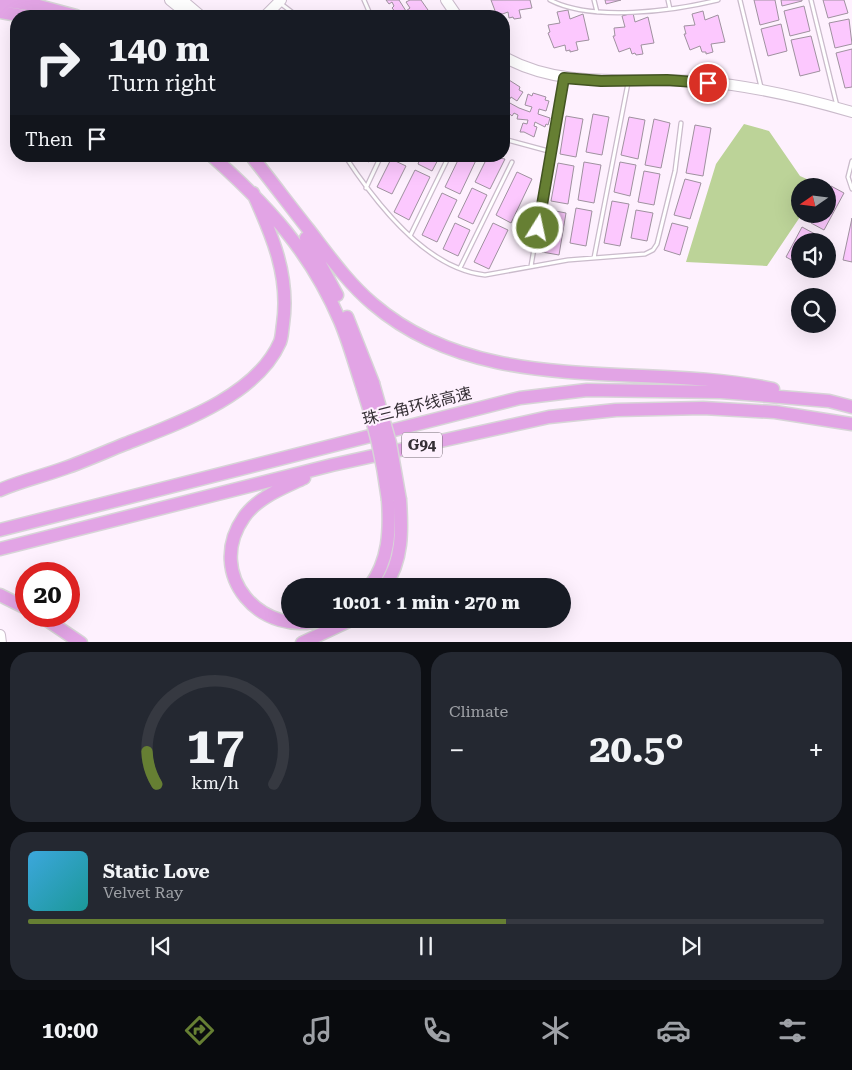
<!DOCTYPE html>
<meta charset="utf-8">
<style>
body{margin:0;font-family:"Roboto Serif","Noto Sans SC",serif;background:#242831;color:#f1f3f6;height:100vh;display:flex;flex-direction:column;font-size:19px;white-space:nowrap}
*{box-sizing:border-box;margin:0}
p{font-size:16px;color:#9ea1a6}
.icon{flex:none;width:28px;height:28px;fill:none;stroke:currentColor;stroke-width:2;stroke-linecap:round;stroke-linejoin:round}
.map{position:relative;height:642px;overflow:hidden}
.details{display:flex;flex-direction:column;gap:10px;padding:10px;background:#0d0f14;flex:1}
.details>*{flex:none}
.hud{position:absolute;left:10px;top:10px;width:500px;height:152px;border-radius:20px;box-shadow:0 5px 20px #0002;background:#171b24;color:#f1f3f6;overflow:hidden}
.needle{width:32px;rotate:256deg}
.controls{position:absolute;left:791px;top:178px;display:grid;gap:10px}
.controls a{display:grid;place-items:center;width:45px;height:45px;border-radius:50%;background:#171b24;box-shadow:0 5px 20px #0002;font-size:25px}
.speed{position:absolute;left:15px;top:562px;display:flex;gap:10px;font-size:25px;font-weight:700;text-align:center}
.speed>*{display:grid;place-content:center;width:65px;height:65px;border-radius:50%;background:#171b24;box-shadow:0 5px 20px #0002;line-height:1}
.speed .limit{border:8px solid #d22;background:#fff;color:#111}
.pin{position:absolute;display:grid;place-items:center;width:42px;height:42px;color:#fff;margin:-21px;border:2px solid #fff;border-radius:50%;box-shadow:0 1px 5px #0007}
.me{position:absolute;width:55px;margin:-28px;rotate:10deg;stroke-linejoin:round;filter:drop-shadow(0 0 4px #0008)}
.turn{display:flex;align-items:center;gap:18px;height:105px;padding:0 15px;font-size:22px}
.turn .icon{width:65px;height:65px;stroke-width:2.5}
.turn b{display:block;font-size:35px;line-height:42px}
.then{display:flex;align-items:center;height:48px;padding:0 15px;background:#0003;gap:10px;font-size:19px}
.big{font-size:38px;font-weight:700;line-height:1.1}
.details .tile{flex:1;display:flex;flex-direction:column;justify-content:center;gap:8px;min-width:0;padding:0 18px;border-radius:20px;background:#242831}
.details .dial{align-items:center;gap:0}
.dial svg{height:130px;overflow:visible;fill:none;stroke:#363941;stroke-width:7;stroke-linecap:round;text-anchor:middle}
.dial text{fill:#f1f3f6;stroke:none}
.song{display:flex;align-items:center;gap:15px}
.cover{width:60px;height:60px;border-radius:8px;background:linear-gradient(135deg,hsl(200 70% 55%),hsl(180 70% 35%))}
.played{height:5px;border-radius:2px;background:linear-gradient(90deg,#667f33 60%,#363941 60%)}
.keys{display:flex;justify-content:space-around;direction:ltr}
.heat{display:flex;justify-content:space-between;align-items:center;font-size:28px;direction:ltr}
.details .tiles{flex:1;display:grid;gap:10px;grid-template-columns:1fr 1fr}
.tile:last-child{grid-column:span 2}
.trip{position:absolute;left:281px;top:578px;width:290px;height:50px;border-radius:25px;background:#171b24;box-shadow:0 5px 20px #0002;font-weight:700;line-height:50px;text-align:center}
.tab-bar{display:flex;height:80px;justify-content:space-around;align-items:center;background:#090b0e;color:#9ea1a6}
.tab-bar .icon{width:35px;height:35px}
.tab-bar .on{color:#667f33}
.tab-bar b{font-size:22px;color:#f1f3f6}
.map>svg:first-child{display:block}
.green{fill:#bcd398}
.building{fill:#fcc8fe;stroke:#9f919f}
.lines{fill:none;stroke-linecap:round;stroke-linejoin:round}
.lane-casing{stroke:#cabbcb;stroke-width:5.5}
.secondary-casing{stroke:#cabbcb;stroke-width:12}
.highway-casing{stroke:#d7d5d7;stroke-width:15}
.lane{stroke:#fff;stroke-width:3}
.secondary{stroke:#fff;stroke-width:10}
.highway{stroke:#e2a4e5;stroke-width:12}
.highway-bridge-casing{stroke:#d7d5d7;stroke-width:15;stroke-linecap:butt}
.highway-bridge{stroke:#e2a4e5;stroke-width:12}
.route-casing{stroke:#425321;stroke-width:12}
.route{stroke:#667f33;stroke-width:9}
.labels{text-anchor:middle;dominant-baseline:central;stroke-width:4;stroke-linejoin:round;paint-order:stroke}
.shield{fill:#fef1fe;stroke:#716971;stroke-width:1}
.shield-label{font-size:15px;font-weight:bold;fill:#352f35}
.street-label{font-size:16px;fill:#352f35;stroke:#fef1fe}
</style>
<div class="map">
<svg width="852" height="643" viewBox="0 0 852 643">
<rect width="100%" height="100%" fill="#fef1fe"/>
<!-- green -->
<path class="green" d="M744,124l25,7 31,45 20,9 -20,1 2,28 -35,52 -81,-4 30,-98z"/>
<!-- building -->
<path class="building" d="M386,0h13l7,11 4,-3 -4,-6 4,-2h11l7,10 -3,1 3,4 -29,1 -7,-8 2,-2 -2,-4 -3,2z
M491,0h39l2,8 -13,2 2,8 -7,1 -1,-2 -4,1 -1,-6 -11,4z
M605,0h16l-15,4z
M754,0h21l4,20 -19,5z
M781,0h21v1l-20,5z
M823,0h21l4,13 -20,5z
M804,6l6,25 -20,5 -6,-25z
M568,10l2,9 13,-5 6,26 -13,2 2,8 -8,2v-2l-4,1 -1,-6 -11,3 -6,-15 2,-1 -2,-7 12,-2 -3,-11z
M703,11l2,9 13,-5 7,27 -14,2 2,8 -7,2v-2h-4l-2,-6 -10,4 -6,-16h2l-2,-8 11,-1 -3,-11z
M633,13l2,9 13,-5 6,26 -13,2 2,9 -7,1 -1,-2 -3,1 -2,-6 -11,4 -6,-16h2l-1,-8 11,-1 -3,-11z
M849,19l3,25 -17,4 -6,-25z
M781,24l6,27 -19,5 -7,-27z
M811,36l9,35 -20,5 -9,-36z
M852,49v38l-7,1 -9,-35z
M504,80l3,3 2,-3 11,7 -1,3 4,2 -6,9 -6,-4 -3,5 11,6 11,4 2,-5 -7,-2 3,-11 4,2 1,-3 13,4 -1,3 4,1 -3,10 -7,-2 -1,5 12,4 -2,7 -2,-1 -1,3 -10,-5 -1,4 3,1 -3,10 -10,-5h-4l3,-9 4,1 1,-4 -11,-1 1,-4 -4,-2 -2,3 -8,-7z
M593,114l16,3 -7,38 -16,-3z
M566,116l17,3 -7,38 -16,-3z
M629,117l16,3 -7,39 -17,-4z
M654,119l16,4 -9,45 -16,-3z
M695,125l16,3 -8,48 -17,-3z
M357,156h15l-3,6z
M421,156h19l-8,15 -14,-7z
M460,156h18l-18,38 -15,-7z
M488,156l17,3 -15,30 -15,-7z
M391,159l15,7 -14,28 -15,-7z
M584,162l17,3 -7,38 -16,-3z
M620,162l16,3 -6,31 -16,-4z
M558,163l16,3 -6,38 -17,-3z
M415,170l15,7 -21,43 -15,-8z
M644,171l16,3 -6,31 -16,-3z
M517,172l15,7 -21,44 -15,-8z
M685,179l16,4 -11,36 -16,-4z
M831,186l13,7 -20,37 -13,-7 5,-9h12v-21z
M472,188l15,7 -14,29 -15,-7z
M442,193l15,7 -20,42 -15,-7z
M612,201l17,3 -9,42 -16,-3z
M576,208l16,3 -6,35 -16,-3z
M550,210l16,3 -7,42 -17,-3z
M636,210l17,3 -6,28 -16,-3z
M852,218v44l-9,-2z
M455,223l15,7 -12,26 -15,-7z
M493,223l15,7 -19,39 -15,-7z
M672,223l16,4 -8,28 -16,-5z
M802,227l13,7 -4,7h-11l-1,23 -13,-7z"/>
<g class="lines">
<defs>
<path id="lane" d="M364,0l7,16
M550,0c42,22 123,11 168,0
M594,0l3,12
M668,0l2,9
M740,0l21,87
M811,0l26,106
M280,3l17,13
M504,139l48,13
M345,156c30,46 81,113 140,119l83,-15 77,-6 8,-4 4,-6 18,-73 6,-48
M852,161l-4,16 4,12
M366,188l15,-32
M410,236l39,-80
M594,258l34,-175
M531,266l33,-188
M460,268l52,-106"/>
<path id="secondary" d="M170,0l20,16
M182,0l19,16
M446,0l11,16
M265,16l16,-16
M504,57c59,33 125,20 191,24 53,4 106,16 157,31
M0,635l1,8"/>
<path id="highway" d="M0,0l35,5 41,11
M0,12l23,4
M212,156c56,50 98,95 128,165 9,21 15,44 22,65
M253,158c19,24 37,48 56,72 20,26 39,53 64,74 111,95 268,57 400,85
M306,238l31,57
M347,317l26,66
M304,478c-21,10 -46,19 -60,39 -40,57 17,123 81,102
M0,490c21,-9 43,-14 65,-22 20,-7 40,-16 60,-24 51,-20 131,-47 155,-102 2,-5 2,-12 3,-18 7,-48 -11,-89 -30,-131
M0,530l520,-132 67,-8 134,2 108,9 23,6
M0,549l332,-84 217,-48 67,-7 87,-2 72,4 77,12
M370,586c19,-26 20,-55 18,-86
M385,586c18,-26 17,-56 15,-86
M0,595l26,13
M41,616l40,27
M302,643l51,-24"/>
</defs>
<!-- lane casing -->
<use href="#lane" class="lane-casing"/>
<!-- secondary casing -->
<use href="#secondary" class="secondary-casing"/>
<!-- highway casing -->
<use href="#highway" class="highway-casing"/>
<!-- lane -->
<use href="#lane" class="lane"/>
<!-- secondary -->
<use href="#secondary" class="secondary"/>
<!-- highway -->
<use href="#highway" class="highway"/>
<defs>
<path id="highway-bridge" d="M373,383l17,60 10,57
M362,386c13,38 21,75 26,114"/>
</defs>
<!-- highway-bridge casing -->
<use href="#highway-bridge" class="highway-bridge-casing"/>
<!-- highway-bridge -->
<use href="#highway-bridge" class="highway-bridge"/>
</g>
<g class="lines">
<defs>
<path id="route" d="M538,228l26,-150 37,3 66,-1 41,3"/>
</defs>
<!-- route casing -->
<use href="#route" class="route-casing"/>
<!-- route -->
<use href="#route" class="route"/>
</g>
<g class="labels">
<!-- shield labels -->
<rect class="shield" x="402" y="432.5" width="40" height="25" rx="4"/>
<g class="shield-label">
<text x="422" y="445">G94</text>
</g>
<!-- street labels -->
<g class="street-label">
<text transform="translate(417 406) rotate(-14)">珠三角环线高速</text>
</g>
</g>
</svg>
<div class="controls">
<a><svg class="needle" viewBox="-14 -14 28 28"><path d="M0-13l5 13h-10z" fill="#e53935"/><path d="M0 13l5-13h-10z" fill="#9ea1a6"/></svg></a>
<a><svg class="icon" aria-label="sound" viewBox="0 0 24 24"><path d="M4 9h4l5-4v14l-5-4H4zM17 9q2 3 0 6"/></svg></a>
<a><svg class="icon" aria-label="search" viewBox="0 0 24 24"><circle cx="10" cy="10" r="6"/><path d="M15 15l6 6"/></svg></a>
</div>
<div class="speed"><div class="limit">20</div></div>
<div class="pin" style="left:708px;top:83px;background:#d93025"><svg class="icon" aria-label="arrive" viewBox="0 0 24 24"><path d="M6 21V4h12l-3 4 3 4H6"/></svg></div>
<svg class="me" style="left:538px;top:228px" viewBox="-20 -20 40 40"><circle r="17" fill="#667f33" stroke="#fff" stroke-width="3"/><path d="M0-11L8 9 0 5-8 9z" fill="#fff"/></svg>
<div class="trip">10:01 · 1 min · 270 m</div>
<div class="hud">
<div class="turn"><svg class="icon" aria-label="right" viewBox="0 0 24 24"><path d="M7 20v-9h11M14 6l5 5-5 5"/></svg><div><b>140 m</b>Turn right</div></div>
<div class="then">Then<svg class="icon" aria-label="arrive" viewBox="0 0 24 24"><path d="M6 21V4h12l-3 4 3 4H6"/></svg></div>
</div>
</div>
<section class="details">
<div class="tiles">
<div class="tile dial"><svg viewBox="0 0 100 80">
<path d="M14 69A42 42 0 1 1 86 69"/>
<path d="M14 69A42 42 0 0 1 8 49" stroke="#667f33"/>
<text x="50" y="56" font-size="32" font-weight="700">17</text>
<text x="50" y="72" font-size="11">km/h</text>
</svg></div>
<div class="tile"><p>Climate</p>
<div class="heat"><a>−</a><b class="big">20.5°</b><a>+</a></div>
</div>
<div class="tile">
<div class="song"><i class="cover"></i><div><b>Static Love</b><p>Velvet Ray</p></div></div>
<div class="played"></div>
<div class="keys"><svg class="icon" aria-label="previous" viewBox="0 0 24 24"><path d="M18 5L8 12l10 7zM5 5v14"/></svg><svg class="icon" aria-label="pause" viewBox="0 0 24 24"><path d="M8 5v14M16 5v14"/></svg><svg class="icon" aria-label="next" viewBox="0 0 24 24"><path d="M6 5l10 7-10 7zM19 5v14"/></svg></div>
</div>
</div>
</section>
<nav class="tab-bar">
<b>10:00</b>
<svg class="icon on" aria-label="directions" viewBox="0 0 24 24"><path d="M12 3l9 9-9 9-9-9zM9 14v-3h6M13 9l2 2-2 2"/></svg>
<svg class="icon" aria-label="music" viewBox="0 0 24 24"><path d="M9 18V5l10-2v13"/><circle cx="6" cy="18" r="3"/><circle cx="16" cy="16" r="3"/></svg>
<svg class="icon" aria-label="phone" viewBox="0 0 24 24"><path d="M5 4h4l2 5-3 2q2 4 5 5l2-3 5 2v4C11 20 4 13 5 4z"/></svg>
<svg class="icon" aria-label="climate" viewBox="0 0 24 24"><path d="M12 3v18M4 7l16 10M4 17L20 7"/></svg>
<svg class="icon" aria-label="car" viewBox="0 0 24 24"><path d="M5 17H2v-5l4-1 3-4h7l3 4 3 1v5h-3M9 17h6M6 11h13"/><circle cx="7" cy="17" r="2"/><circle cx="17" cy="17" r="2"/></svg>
<svg class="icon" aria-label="filters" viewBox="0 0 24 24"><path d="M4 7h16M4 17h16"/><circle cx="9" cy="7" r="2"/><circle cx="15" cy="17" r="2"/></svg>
</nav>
